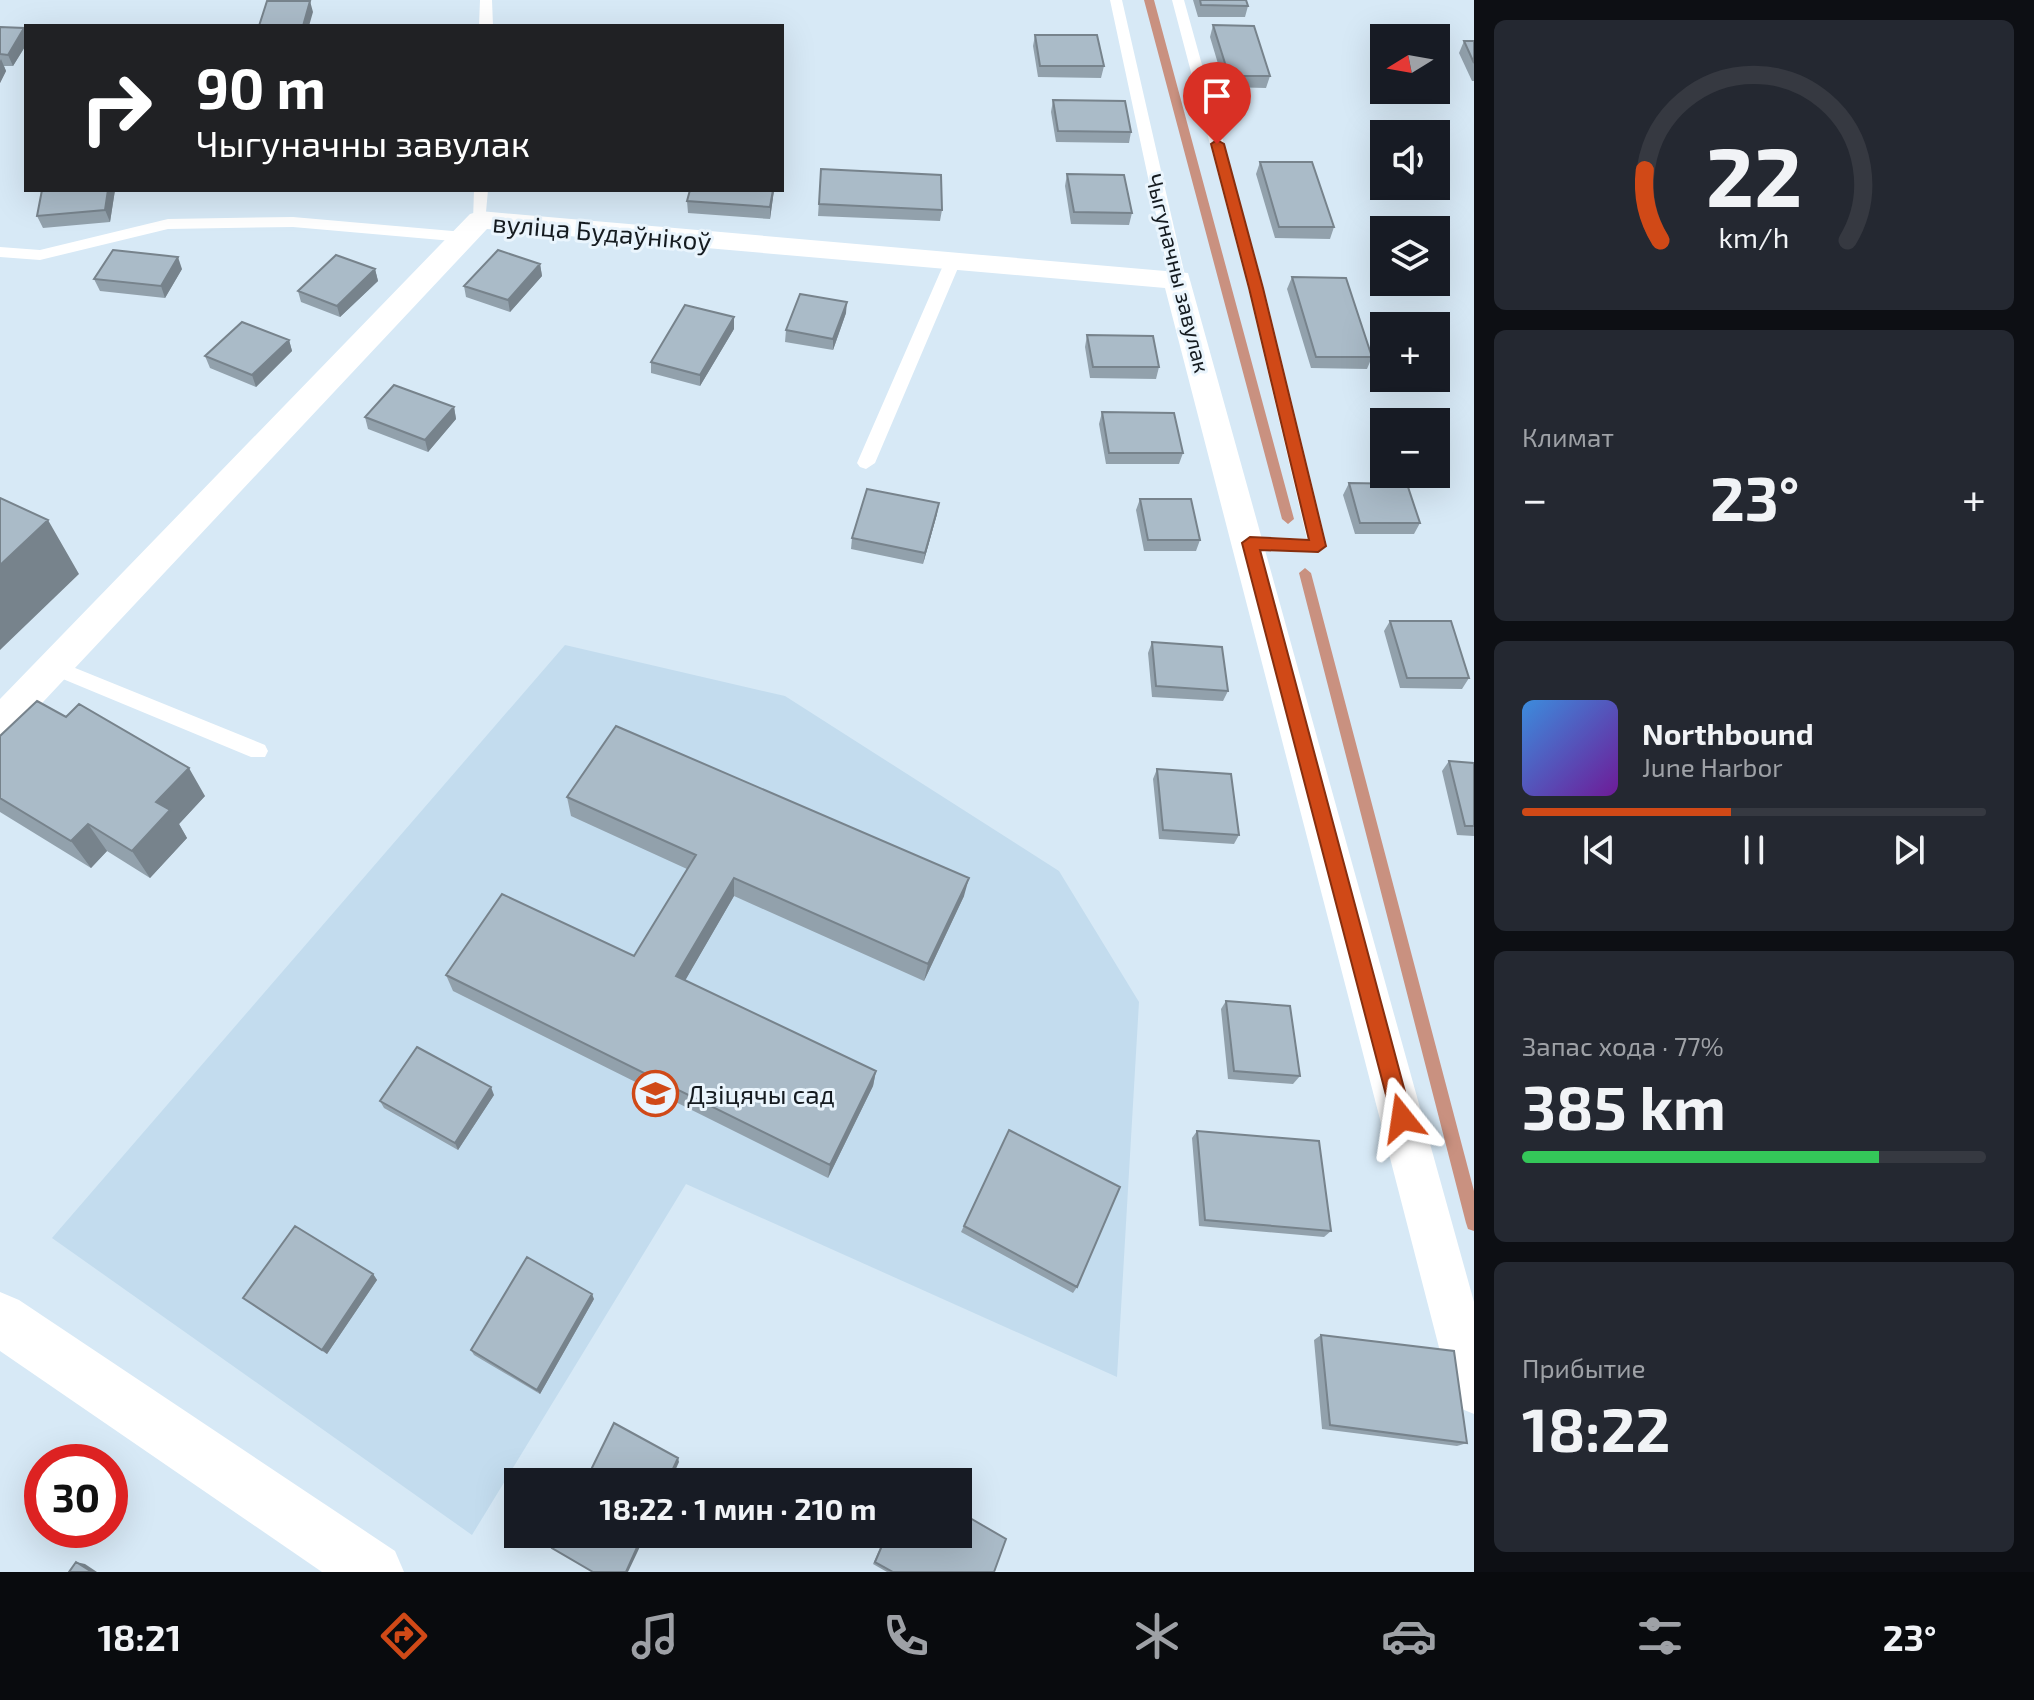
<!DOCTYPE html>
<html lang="ru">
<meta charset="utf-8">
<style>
body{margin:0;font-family:"Exo 2",sans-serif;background:#242831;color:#f1f3f6;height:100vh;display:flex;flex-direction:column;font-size:30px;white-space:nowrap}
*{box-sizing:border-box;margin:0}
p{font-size:26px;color:#9ea1a6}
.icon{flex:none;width:44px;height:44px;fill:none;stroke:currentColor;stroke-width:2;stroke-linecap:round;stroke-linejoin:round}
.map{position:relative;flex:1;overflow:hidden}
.details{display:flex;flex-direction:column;gap:20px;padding:20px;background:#0d0f14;width:560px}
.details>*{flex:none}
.top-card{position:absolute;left:24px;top:24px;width:760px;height:168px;border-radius:0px;box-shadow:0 8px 32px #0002;background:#202124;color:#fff;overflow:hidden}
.needle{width:52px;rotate:259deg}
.buttons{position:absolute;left:1370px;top:24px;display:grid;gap:16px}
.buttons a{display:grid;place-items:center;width:80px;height:80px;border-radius:0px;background:#171b24;box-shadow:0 8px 32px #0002;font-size:40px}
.speed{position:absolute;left:24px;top:1444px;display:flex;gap:16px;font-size:40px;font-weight:700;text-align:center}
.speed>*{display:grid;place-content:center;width:104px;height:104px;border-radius:50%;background:#171b24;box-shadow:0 8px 32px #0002;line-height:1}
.speed .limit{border:12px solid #d22;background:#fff;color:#111}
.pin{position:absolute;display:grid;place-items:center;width:68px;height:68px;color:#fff;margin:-82px -34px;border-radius:50% 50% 50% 0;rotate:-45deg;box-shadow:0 0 8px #0007}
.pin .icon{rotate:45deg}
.me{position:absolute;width:88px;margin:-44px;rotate:345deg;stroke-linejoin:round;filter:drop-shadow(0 0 6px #0008)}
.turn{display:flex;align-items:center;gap:28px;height:168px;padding:0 40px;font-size:36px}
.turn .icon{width:104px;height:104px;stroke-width:2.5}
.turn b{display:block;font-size:56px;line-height:68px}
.big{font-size:60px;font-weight:700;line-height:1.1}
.details .tile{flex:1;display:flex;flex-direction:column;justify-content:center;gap:12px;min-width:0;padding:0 28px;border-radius:12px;background:#242831}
.details .dial{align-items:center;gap:0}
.dial svg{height:208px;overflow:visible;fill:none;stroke:#363941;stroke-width:7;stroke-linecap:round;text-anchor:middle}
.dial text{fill:#f1f3f6;stroke:none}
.song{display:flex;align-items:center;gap:24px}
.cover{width:96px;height:96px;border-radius:12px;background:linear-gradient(135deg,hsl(210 70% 55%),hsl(280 70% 35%))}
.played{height:8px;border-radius:4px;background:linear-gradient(90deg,#d04917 45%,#363941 45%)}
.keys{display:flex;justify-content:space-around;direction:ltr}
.heat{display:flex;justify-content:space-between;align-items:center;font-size:44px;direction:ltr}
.charge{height:12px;border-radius:6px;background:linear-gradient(90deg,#34c759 77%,#363941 0)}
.trip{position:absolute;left:504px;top:1468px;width:468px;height:80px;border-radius:0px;background:#171b24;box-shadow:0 8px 32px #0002;font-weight:700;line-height:80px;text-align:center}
.tab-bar{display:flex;height:128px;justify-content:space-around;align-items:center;background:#090b0e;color:#9ea1a6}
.tab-bar .icon{width:56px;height:56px}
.tab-bar .on{color:#d04917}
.tab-bar b{font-size:36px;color:#f1f3f6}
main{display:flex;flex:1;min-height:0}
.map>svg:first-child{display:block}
.built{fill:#c3dcee}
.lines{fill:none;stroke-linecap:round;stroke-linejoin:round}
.stream{fill:#c99180;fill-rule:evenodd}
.lane{fill:#fff;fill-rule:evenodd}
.street{fill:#fff;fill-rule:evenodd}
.secondary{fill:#fff;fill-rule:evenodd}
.wall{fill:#92a1ac}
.shaded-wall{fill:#77838c}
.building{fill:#aabbc8;stroke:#77838c;stroke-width:2}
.route{fill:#d04917;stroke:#872f0f;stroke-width:2}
.labels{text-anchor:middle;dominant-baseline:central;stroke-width:6;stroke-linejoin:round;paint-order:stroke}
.far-street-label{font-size:22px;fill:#151b20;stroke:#eaf5fd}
.street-label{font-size:26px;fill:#151b20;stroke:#eaf5fd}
.poi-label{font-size:26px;fill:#151b20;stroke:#eaf5fd;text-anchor:start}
</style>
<main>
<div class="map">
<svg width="1474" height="1572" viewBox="0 0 1474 1572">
<rect width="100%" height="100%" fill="#d7e9f6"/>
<!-- built -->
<path class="built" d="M565,645l220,51 274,175 80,131 -22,375 -431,-193 -214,351 -420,-297z"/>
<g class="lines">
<!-- stream -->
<path class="stream" d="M1144,0h10l140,519 -6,5 -6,-5z
M1305,568l6,5 163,618v40l-6,-2 -2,-6 -167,-650z"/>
<!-- lane -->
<path class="lane" d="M480,0h12l1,26h-14z
M1110,0h12l64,280 -8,5 -8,-5z
M1172,0h12l80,288 63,258 -9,7 -68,-3 -9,-7 9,-7 57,3 -59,-251z
M474,190h14l-3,33h-10l-2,-3z
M293,217l171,15 8,5 -8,5 -171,-15 -125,2 -128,31 -40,-3v-10l40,3 128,-31z
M953,256l8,5 -86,202 -9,6 -6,-2 -3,-4 88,-202z
M53,659l212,86 3,6 -3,6h-14l-205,-85 -2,-5 2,-5z"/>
<!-- street -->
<path class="street" d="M480,211l708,62 286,1029v112l-17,-7 -7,-17 -285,-1102 -678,-59 -474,505 -13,4v-39l470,-485z"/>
<!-- secondary -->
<path class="secondary" d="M0,1292l19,8 376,251 9,21h-82l-322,-221z"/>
</g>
<!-- wall -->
<path class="wall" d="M1193,0h53l2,6 -3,11h-47z
M1213,25l57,51 -4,12 -41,-1 -15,-50z
M0,27l24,1 2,5v12l-13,21h-9l2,5 -6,12z
M1035,35l69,31 -3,12 -63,-1 -5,-31z
M1464,41h10v40h-2l-13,-28z
M1053,100l78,32 -2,11 -73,-1 -5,-30z
M1260,162l74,65 -4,12 -55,-1 -19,-64z
M821,169l121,41 -2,11 -122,-5z
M1067,174l65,39 -3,12 -58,-1 -6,-38z
M115,190l-5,32 -67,6 -6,-12z
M774,190l-4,29 -82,-6 -1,-12z
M540,264l2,12 -32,36 -44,-15 -2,-11z
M182,269l-17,29 -65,-7 -6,-12z
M375,269l3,12 -38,36 -39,-15 -3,-11z
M1292,277l80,80 -5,12 -56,-1 -24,-79z
M846,313l-13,37 -48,-8 1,-12z
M734,329l-34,57 -49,-13v-11z
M1087,335l72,32 -3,12 -66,-1 -5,-31z
M289,340l3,11 -36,36 -46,-19 -5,-12z
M454,407l2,12 -28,33 -60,-23 -3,-12z
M1102,412l81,41 -4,11h-73l-7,-40z
M1349,483l71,40 -6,11h-59l-12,-39z
M1140,499l60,41 -4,11h-52l-8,-41z
M937,514l-14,50 -72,-15 1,-11z
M1390,621l79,57 -7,11 -62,-1 -16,-57z
M1152,642l76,49 -5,10 -71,-4 -4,-44z
M0,736l205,60 -26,28 8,14 -37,40 -43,-27 -16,17 -91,-56z
M1449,761l25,2v73l-17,-1 -15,-64z
M1157,769l82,66 -5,9 -75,-5 -6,-60z
M567,797l397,99 -40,85 -190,-85 -49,84 191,91 -3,15 -45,92 -375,-187 -7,-16 188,-19 53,-87 -116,-53z
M1226,1001l74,75 -7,8 -65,-5 -7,-70z
M494,1095l-36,55 -74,-42 -4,-7z
M1009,1130l68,157 -4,6 -112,-61z
M1197,1131l134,100 -7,6 -125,-11 -7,-88z
M373,1274l4,6 -50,74 -84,-56z
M594,1299l-54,95 -66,-39 -3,-5z
M1321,1335l146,108 -10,3 -135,-17 -8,-89z
M886,1534h72l36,38h-107l-14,-8z"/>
<!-- shaded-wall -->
<path class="shaded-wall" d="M310,1l3,11 -4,14h-6z
M24,28l2,5v12l-13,21 -5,-11z
M1,59l5,12 -6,12v-22z
M108,190h7l-5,32 -5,-12z
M773,190h1l-4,29v-12z
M178,257l4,12 -17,29 -4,-12z
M540,264l2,12 -32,36 -2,-12z
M375,269l3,12 -38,36 -3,-11z
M847,302l-1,11 -13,37v-11z
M734,317v12l-34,57v-11z
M289,340l3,11 -36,36 -4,-12z
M454,407l2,12 -28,33 -3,-12z
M939,503l-2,11 -14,50 2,-11z
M48,520l31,54 -79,76v-85z
M189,768l16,28 -26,28 8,14 -37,40 -18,-27 24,-49z
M88,824l19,27 -16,17 -20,-27z
M734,878v18l-56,97 -2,-17z
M969,878l-5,18 -40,85 4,-17z
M876,1071l-3,15 -45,92 2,-13z
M491,1087l3,8 -36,55 -3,-7z
M373,1274l4,6 -50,74 -5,-4z
M592,1294l2,5 -54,95 -3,-4z
M678,1458l1,4 -9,20h-3z
M643,1534h3l-18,38h-2z
M76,1562l9,2 12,8h-5z"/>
<!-- building -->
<path class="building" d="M1200,0h46l2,6 -47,-1z
M267,1h43l-7,25h-44z
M1213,25l41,1 16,50h-41z
M0,27l24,1 -16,27 -8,-1z
M1035,35h62l7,31h-64z
M1464,41h10v22z
M1053,100l72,1 6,31 -73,-1z
M1260,162h52l22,65h-55z
M821,169l120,6 1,35 -123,-6z
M1067,174l57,1 8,38 -58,-1z
M42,190h66l-3,20 -68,6z
M690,190h83l-3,17 -83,-6z
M113,250l65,7 -17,29 -67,-7z
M498,250l42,14 -32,36 -44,-14z
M336,255l39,14 -38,37 -39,-15z
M1292,277l54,1 26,79h-56z
M800,294l47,8 -14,37 -47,-9z
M685,305l49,12 -34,58 -49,-13z
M242,322l47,18 -37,35 -47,-19z
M1087,335l66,1 6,31h-66z
M394,385l60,22 -29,33 -60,-23z
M1102,412l72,1 9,40h-74z
M1349,483l58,1 13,39h-60z
M867,489l72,14 -14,50 -73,-15z
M0,498l48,22 -48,45z
M1140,499h51l9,41h-52z
M1390,621h61l18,57h-62z
M1152,642l70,5 6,44 -72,-5z
M37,701l29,16 13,-13 110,64 -33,34 14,8 -38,41 -44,-27 -17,17 -71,-43v-62z
M616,726l353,152 -41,86 -194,-86 -58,98 200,95 -46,94 -384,-190 56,-81 132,62 62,-101 -129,-58z
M1449,761l25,2v63h-9z
M1157,769l74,5 8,61 -76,-5z
M1226,1001l64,5 10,70 -66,-5z
M417,1047l74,40 -36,56 -75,-42z
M1009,1130l111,57 -43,100 -113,-61z
M1197,1131l122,10 12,90 -126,-11z
M295,1226l78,48 -51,76 -79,-52z
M527,1257l65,37 -55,96 -66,-40z
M1321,1335l133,16 13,92 -137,-18z
M614,1423l64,35 -11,24h-82z
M958,1511l48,28 -12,33h-101l-18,-10 12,-28h71z
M559,1534h84l-17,38h-33l-41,-24z
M76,1562l16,10h-23z"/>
<!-- route -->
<path class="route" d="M1217,140l7,4 39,144 63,258 -8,6 -58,-2 152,568 -3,7 -7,3 -7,-3 -3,-7 -150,-575 8,-6 59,3 -60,-252 -38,-144z"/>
<!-- icons -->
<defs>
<symbol id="school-ring" viewBox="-11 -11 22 22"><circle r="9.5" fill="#eaf5fd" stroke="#d04917" stroke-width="1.5"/><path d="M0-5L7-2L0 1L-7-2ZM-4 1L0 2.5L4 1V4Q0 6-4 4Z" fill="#d04917"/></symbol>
</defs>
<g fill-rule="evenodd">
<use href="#school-ring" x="630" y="1068" width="51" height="51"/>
</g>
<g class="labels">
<!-- far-street labels -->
<g class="far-street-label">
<text transform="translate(1179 273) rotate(76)">Чыгуначны завулак</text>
</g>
<!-- street labels -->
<g class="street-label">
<text transform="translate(602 231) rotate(5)">вуліца Будаўнікоў</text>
</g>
<!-- poi labels -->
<g class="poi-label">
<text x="687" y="1093">Дзіцячы сад</text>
</g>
</g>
</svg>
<div class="buttons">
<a><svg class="needle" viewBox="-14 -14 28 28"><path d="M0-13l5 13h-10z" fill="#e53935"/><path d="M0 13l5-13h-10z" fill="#9ea1a6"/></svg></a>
<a><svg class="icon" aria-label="sound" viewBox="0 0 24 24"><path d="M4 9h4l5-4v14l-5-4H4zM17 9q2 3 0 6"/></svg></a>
<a><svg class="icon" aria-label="layers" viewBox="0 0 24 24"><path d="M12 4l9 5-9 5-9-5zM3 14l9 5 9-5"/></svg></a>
<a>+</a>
<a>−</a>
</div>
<div class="speed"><div class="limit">30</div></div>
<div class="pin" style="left:1217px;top:144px;background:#d93025"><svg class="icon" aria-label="arrive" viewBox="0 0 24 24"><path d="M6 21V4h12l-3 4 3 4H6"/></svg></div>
<svg class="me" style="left:1402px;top:1118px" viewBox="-20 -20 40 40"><path d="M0-17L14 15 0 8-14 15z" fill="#d04917" stroke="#fff" stroke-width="4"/></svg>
<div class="trip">18:22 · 1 мин · 210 m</div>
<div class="top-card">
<div class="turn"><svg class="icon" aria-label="right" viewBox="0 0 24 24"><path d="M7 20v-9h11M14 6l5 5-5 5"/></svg><div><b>90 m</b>Чыгуначны завулак</div></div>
</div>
</div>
<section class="details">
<div class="tile dial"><svg viewBox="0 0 100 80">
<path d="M14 69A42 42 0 1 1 86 69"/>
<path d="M14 69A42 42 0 0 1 8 42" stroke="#d04917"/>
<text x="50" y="56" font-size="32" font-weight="700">22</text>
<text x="50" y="72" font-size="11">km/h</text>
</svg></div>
<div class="tile"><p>Климат</p>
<div class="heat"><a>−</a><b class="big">23°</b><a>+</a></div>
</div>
<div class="tile">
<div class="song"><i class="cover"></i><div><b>Northbound</b><p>June Harbor</p></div></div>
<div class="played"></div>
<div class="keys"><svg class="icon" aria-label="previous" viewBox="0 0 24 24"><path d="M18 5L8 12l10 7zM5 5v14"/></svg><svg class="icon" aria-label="pause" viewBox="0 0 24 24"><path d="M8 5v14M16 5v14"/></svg><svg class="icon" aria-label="next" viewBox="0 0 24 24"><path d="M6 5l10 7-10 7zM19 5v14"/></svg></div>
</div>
<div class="tile"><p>Запас хода · 77%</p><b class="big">385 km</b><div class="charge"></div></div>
<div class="tile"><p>Прибытие</p><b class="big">18:22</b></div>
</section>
</main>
<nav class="tab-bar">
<b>18:21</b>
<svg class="icon on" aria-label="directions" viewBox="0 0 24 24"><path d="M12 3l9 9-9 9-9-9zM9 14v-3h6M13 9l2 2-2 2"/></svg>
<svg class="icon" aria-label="music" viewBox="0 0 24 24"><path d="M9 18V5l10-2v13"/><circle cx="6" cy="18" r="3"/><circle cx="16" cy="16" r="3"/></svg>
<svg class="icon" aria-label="phone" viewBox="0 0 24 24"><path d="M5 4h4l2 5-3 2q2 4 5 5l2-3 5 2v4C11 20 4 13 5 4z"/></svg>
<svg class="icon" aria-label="climate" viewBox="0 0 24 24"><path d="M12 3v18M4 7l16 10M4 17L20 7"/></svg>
<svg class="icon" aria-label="car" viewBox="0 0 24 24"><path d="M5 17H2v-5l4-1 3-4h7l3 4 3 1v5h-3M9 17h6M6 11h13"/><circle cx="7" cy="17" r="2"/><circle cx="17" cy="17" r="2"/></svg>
<svg class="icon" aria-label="filters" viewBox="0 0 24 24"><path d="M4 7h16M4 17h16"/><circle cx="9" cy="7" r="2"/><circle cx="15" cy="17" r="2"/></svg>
<b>23°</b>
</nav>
